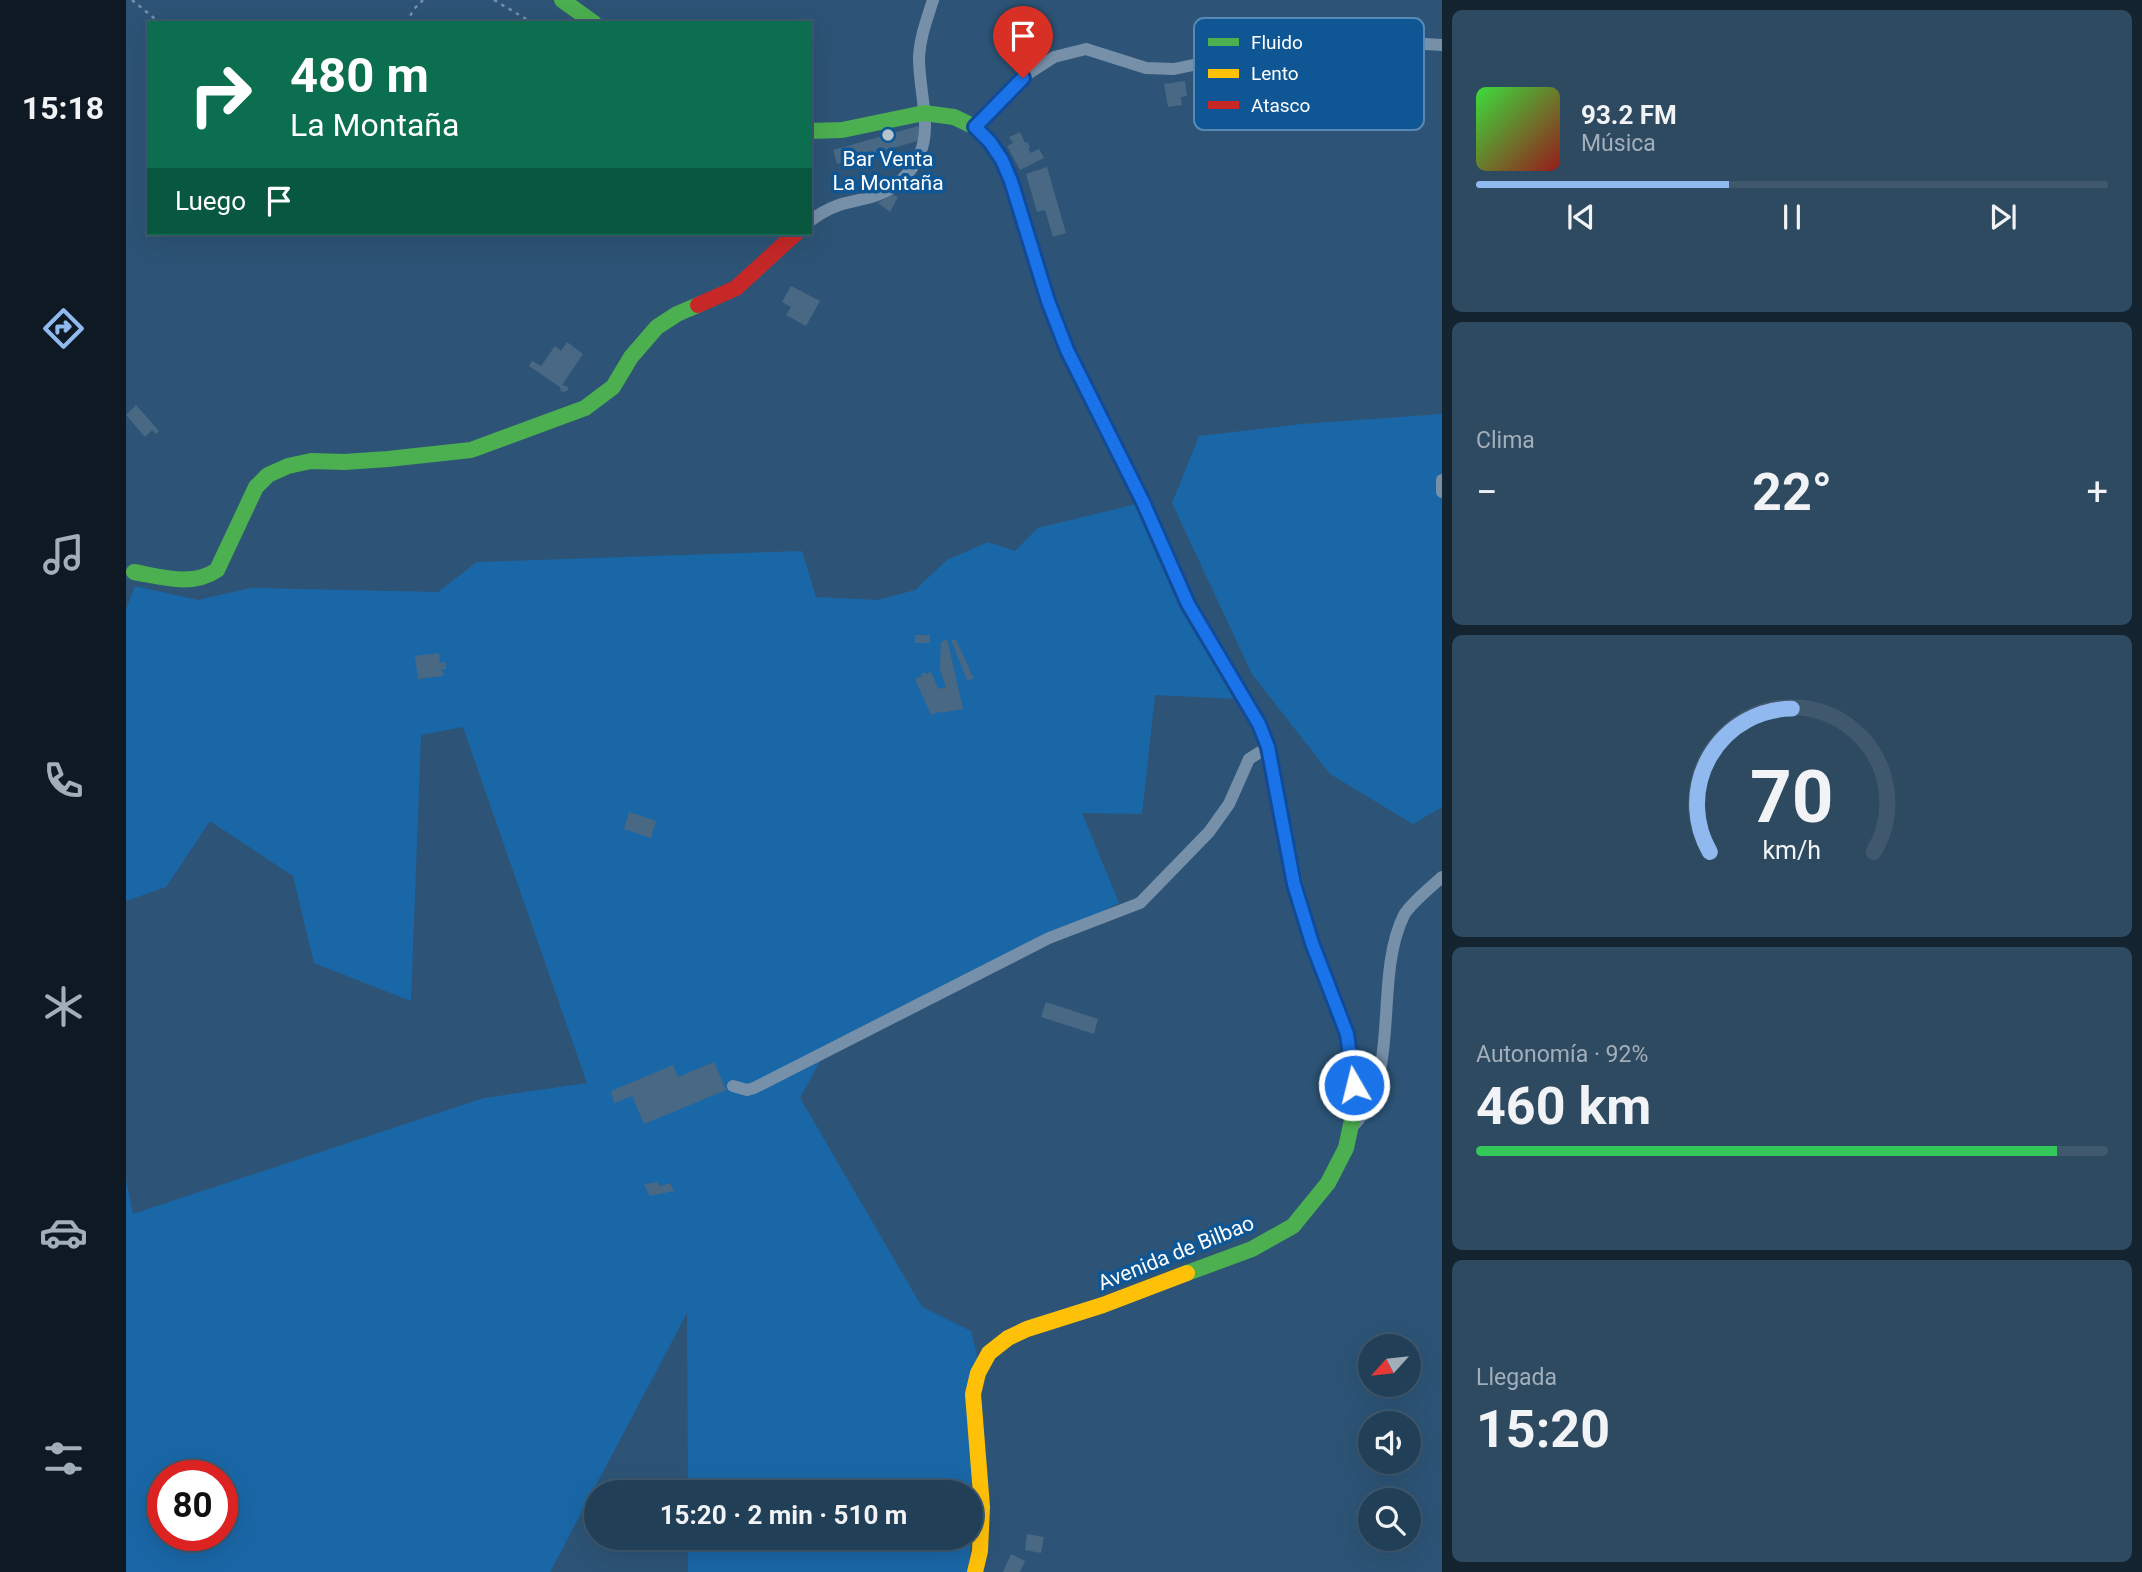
<!DOCTYPE html>
<html lang="es">
<meta charset="utf-8">
<style>
body{margin:0;font-family:Roboto,sans-serif;background:#2e4a61;color:#f1f3f6;height:100vh;display:flex;flex-direction:column;font-size:26px;white-space:nowrap}
*{box-sizing:border-box;margin:0}
p{font-size:23px;color:#a2afba}
.icon{flex:none;width:38px;height:38px;fill:none;stroke:currentColor;stroke-width:2;stroke-linecap:round;stroke-linejoin:round}
.map{position:relative;flex:1;overflow:hidden}
.sheet{display:flex;flex-direction:column;gap:10px;padding:10px;background:#132330;width:700px}
.sheet>*{flex:none}
.banner{position:absolute;left:21px;top:21px;width:665px;height:214px;border-radius:0px;box-shadow:0 7px 28px #0002,0 0 0 2px #3f586e;background:#0b6e4f;color:#fff;overflow:hidden}
.needle{width:46px;rotate:243deg}
.controls{position:absolute;left:1232px;top:1334px;display:grid;gap:14px}
.controls a{display:grid;place-items:center;width:63px;height:63px;border-radius:50%;background:#223f58;box-shadow:0 7px 28px #0002,0 0 0 2px #3f586e;font-size:35px}
.speed{position:absolute;left:21px;top:1460px;display:flex;gap:14px;font-size:35px;font-weight:700;text-align:center}
.speed>*{display:grid;place-content:center;width:91px;height:91px;border-radius:50%;background:#223f58;box-shadow:0 7px 28px #0002,0 0 0 2px #3f586e;line-height:1}
.speed .limit{border:10px solid #d22;background:#fff;color:#111}
.pin{position:absolute;display:grid;place-items:center;width:60px;height:60px;color:#fff;margin:-72px -30px;border-radius:50% 50% 50% 0;rotate:-45deg;box-shadow:0 0 7px #0007}
.pin .icon{rotate:45deg}
.me{position:absolute;width:77px;margin:-38px;rotate:352deg;stroke-linejoin:round;filter:drop-shadow(0 0 5px #0008)}
.turn{display:flex;align-items:center;gap:24px;height:147px;padding:0 28px;font-size:32px}
.turn .icon{width:91px;height:91px;stroke-width:2.5}
.turn b{display:block;font-size:49px;line-height:60px}
.then{display:flex;align-items:center;height:66px;padding:0 28px;background:#0003;gap:14px;font-size:26px}
.big{font-size:52px;font-weight:700;line-height:1.1}
.sheet .widget{flex:1;display:flex;flex-direction:column;justify-content:center;gap:10px;min-width:0;padding:0 24px;border-radius:10px;background:#2e4a61}
.sheet .dial{align-items:center;gap:0}
.dial svg{height:182px;overflow:visible;fill:none;stroke:#3f586e;stroke-width:7;stroke-linecap:round;text-anchor:middle}
.dial text{fill:#f1f3f6;stroke:none}
.song{display:flex;align-items:center;gap:21px}
.cover{width:84px;height:84px;border-radius:10px;background:linear-gradient(135deg,hsl(120 70% 55%),hsl(0 70% 35%))}
.played{height:7px;border-radius:4px;background:linear-gradient(90deg,#90b9f0 40%,#3f586e 40%)}
.keys{display:flex;justify-content:space-around;direction:ltr}
.heat{display:flex;justify-content:space-between;align-items:center;font-size:38px;direction:ltr}
.charge{height:10px;border-radius:5px;background:linear-gradient(90deg,#34c759 92%,#3f586e 0)}
.trip{position:absolute;left:458px;top:1480px;width:399px;height:70px;border-radius:35px;background:#223f58;box-shadow:0 7px 28px #0002,0 0 0 2px #3f586e;font-weight:700;line-height:70px;text-align:center}
main{display:flex;flex:1;min-height:0}
.dock{display:flex;flex-direction:column;width:126px;justify-content:space-around;align-items:center;background:#0e1923;color:#a2afba}
.dock .icon{width:49px;height:49px}
.dock .active{color:#90b9f0}
.dock b{font-size:32px;color:#f1f3f6}
.map>svg:first-child{display:block}
.green{fill:#1a67a7;fill-rule:evenodd}
.building{fill:#496884}
.lines{fill:none;stroke-linecap:round;stroke-linejoin:round}
.path{stroke:#7690a9;stroke-width:2.5;stroke-dasharray:3.5 5;stroke-linecap:butt}
.street{stroke:#7690a9;stroke-width:12}
.fast{stroke:#4caf50;stroke-width:16}
.slow{stroke:#ffc107;stroke-width:16}
.jam{stroke:#c62828;stroke-width:16}
.route-casing{stroke:#114b97;stroke-width:18}
.route{stroke:#1a73e8;stroke-width:12}
.poi-dot{fill:#b6c3cf;stroke:#0f5694;stroke-width:2.5}
.labels{text-anchor:middle;dominant-baseline:central;stroke-width:7;stroke-linejoin:round;paint-order:stroke}
.poi-label{font-size:21px;fill:#fff;stroke:#0f5694}
.street-label{font-size:21px;fill:#fff;stroke:#0f5694}
.key{fill:#0f5694;stroke:#5789b4;stroke-width:2}
.key-label{font-size:19px;fill:#fff}
</style>
<main>
<nav class="dock">
<b>15:18</b>
<svg class="icon active" aria-label="directions" viewBox="0 0 24 24"><path d="M12 3l9 9-9 9-9-9zM9 14v-3h6M13 9l2 2-2 2"/></svg>
<svg class="icon" aria-label="music" viewBox="0 0 24 24"><path d="M9 18V5l10-2v13"/><circle cx="6" cy="18" r="3"/><circle cx="16" cy="16" r="3"/></svg>
<svg class="icon" aria-label="phone" viewBox="0 0 24 24"><path d="M5 4h4l2 5-3 2q2 4 5 5l2-3 5 2v4C11 20 4 13 5 4z"/></svg>
<svg class="icon" aria-label="climate" viewBox="0 0 24 24"><path d="M12 3v18M4 7l16 10M4 17L20 7"/></svg>
<svg class="icon" aria-label="car" viewBox="0 0 24 24"><path d="M5 17H2v-5l4-1 3-4h7l3 4 3 1v5h-3M9 17h6M6 11h13"/><circle cx="7" cy="17" r="2"/><circle cx="17" cy="17" r="2"/></svg>
<svg class="icon" aria-label="filters" viewBox="0 0 24 24"><path d="M4 7h16M4 17h16"/><circle cx="9" cy="7" r="2"/><circle cx="15" cy="17" r="2"/></svg>
</nav>
<div class="map">
<svg width="1316" height="1572" viewBox="0 0 1316 1572">
<rect width="100%" height="100%" fill="#2d5476"/>
<!-- green -->
<path class="green" d="M1316,414v393l-29,17 -83,-50 -78,-100 -80,-171 27,-67 103,-12z
M1010,504l103,195 -84,-4 -13,119 -60,-1 37,90 -293,147 -26,48 122,209 49,24 6,24 -6,138h-283l-1,-180 -137,259h-424v-392l7,34 351,-116 103,-15 -124,-356 -42,8 -10,266 -97,-38 -21,-87 -83,-55 -44,66 -40,14v-291l9,-24 63,14 53,-12 187,4 39,-30 325,-11 14,46 62,3 37,-10 32,-30 41,-18 27,9 23,-23zM37,1475h59v60h-59z
M562,1538h283l-3,34h-280z"/>
<!-- building -->
<path class="building" d="M1059,81l2,15 -6,1 1,8 -14,2 -4,-23z
M792,126l3,14 -84,24 -4,-14z
M894,132l5,11 2,-1 3,5 -2,1 3,5 8,-4 5,9 -24,12 -13,-24 6,-3 -4,-6z
M921,167l19,66 -13,4 -8,-27 -8,2 -11,-38z
M766,194l6,3 -8,15 -12,-9z
M665,286l29,15 -14,25 -20,-11 5,-8 -9,-5z
M441,342l16,12 -21,31 6,2v3l-4,2 -3,-1 -1,-4 -31,-21 3,-5 9,5 14,-20 6,5z
M10,405l23,26 -3,3 -4,-4 -7,7 -19,-22z
M789,635h15v8h-15z
M821,639l16,70 -22,4 -1,-2 -9,4 -16,-36 7,-3 -1,-2 4,-2 1,2 5,-2 7,17 8,-2 -6,-17 1,-28z
M825,640h5l18,39 -7,1z
M313,653l1,10 5,-1 1,7h-5l3,5 -2,2 -24,3 -3,-23z
M503,812l27,9 -5,17 -27,-9z
M920,1002l52,17 -4,15 -53,-17z
M588,1062l12,28 -82,34 -12,-28 -18,7 -3,-12 62,-26 5,12z
M531,1182l3,4 10,-3 4,8 -24,5 -6,-12z
M901,1534l17,3 -3,16 -16,-3z
M885,1554l14,7 -5,11h-17z"/>
<g class="lines">
<!-- path -->
<path class="path" d="M6,0l28,23
M368,0l39,23
M280,23l8,-14 9,-9"/>
<!-- street -->
<path class="street" d="M849,127l48,-50 31,-20 32,-8 60,19 28,1 67,-14 39,-16 30,-2 132,8
M684,221c9,-7 18,-12 29,-16 20,-6 42,-7 59,-22 44,-38 21,-77 21,-126 1,-20 8,-38 14,-57
M1316,480v12
M607,1086l14,4 7,-2 295,-150 91,-35 69,-71 20,-28 20,-45 19,-12
M1229,1124c47,-51 18,-146 49,-209 7,-12 27,-28 38,-38"/>
<!-- fast -->
<path class="fast" d="M436,0l32,23
M684,131l32,-1 82,-17 30,4 21,10 15,15 12,18 9,21 37,120 19,49 38,77
M8,572c28,5 58,15 83,-2l39,-83 12,-12 20,-9 23,-5 33,1 44,-3 83,-9 114,-42 28,-21 18,-30 26,-30 20,-13 21,-9
M1061,1273l65,-24 41,-23 35,-43 18,-35 10,-47 -9,-67 -35,-91 -17,-59 -27,-137 -9,-23 -8,-14"/>
<!-- slow -->
<path class="slow" d="M979,427l38,75 45,102 63,106
M849,1572l5,-21 2,-44 -9,-113 5,-21 11,-20 19,-15 19,-9 76,-24 84,-32"/>
<!-- jam -->
<path class="jam" d="M572,305l38,-17 60,-55"/>
</g>
<g class="lines">
<defs>
<path id="route" d="M897,78l-48,49 15,15 12,18 9,21 37,120 19,49 76,152 45,102 71,120 9,23 26,137 18,59 35,91 7,51"/>
</defs>
<!-- route casing -->
<use href="#route" class="route-casing"/>
<!-- route -->
<use href="#route" class="route"/>
</g>
<!-- markers -->
<circle class="poi-dot" cx="762" cy="135" r="7"/>
<g class="labels">
<!-- poi labels -->
<g class="poi-label">
<text x="762" y="159">Bar Venta<tspan x="762" dy="24">La Montaña</tspan></text>
</g>
<!-- street labels -->
<g class="street-label">
<text transform="translate(1050 1253) rotate(-22)">Avenida de Bilbao</text>
</g>
</g>
<!-- legend -->
<rect x="1068" y="18" width="230" height="112" rx="10" class="key"/>
<rect x="1082" y="38" width="31" height="8" fill="#4caf50"/>
<rect x="1082" y="69" width="31" height="9" fill="#ffc107"/>
<rect x="1082" y="101" width="31" height="8" fill="#c62828"/>
<g class="key-label">
<text x="1125" y="49">Fluido</text>
<text x="1125" y="80">Lento</text>
<text x="1125" y="112">Atasco</text>
</g>
</svg>
<div class="controls">
<a><svg class="needle" viewBox="-14 -14 28 28"><path d="M0-13l5 13h-10z" fill="#e53935"/><path d="M0 13l5-13h-10z" fill="#a2afba"/></svg></a>
<a><svg class="icon" aria-label="sound" viewBox="0 0 24 24"><path d="M4 9h4l5-4v14l-5-4H4zM17 9q2 3 0 6"/></svg></a>
<a><svg class="icon" aria-label="search" viewBox="0 0 24 24"><circle cx="10" cy="10" r="6"/><path d="M15 15l6 6"/></svg></a>
</div>
<div class="speed"><div class="limit">80</div></div>
<div class="pin" style="left:897px;top:78px;background:#d93025"><svg class="icon" aria-label="arrive" viewBox="0 0 24 24"><path d="M6 21V4h12l-3 4 3 4H6"/></svg></div>
<svg class="me" style="left:1228px;top:1085px" viewBox="-20 -20 40 40"><circle r="17" fill="#1a73e8" stroke="#fff" stroke-width="3"/><path d="M0-11L8 9 0 5-8 9z" fill="#fff"/></svg>
<div class="trip">15:20 · 2 min · 510 m</div>
<div class="banner">
<div class="turn"><svg class="icon" aria-label="right" viewBox="0 0 24 24"><path d="M7 20v-9h11M14 6l5 5-5 5"/></svg><div><b>480 m</b>La Montaña</div></div>
<div class="then">Luego<svg class="icon" aria-label="arrive" viewBox="0 0 24 24"><path d="M6 21V4h12l-3 4 3 4H6"/></svg></div>
</div>
</div>
<section class="sheet">
<div class="widget">
<div class="song"><i class="cover"></i><div><b>93.2 FM</b><p>Música</p></div></div>
<div class="played"></div>
<div class="keys"><svg class="icon" aria-label="previous" viewBox="0 0 24 24"><path d="M18 5L8 12l10 7zM5 5v14"/></svg><svg class="icon" aria-label="pause" viewBox="0 0 24 24"><path d="M8 5v14M16 5v14"/></svg><svg class="icon" aria-label="next" viewBox="0 0 24 24"><path d="M6 5l10 7-10 7zM19 5v14"/></svg></div>
</div>
<div class="widget"><p>Clima</p>
<div class="heat"><a>−</a><b class="big">22°</b><a>+</a></div>
</div>
<div class="widget dial"><svg viewBox="0 0 100 80">
<path d="M14 69A42 42 0 1 1 86 69"/>
<path d="M14 69A42 42 0 0 1 50 6" stroke="#90b9f0"/>
<text x="50" y="56" font-size="32" font-weight="700">70</text>
<text x="50" y="72" font-size="11">km/h</text>
</svg></div>
<div class="widget"><p>Autonomía · 92%</p><b class="big">460 km</b><div class="charge"></div></div>
<div class="widget"><p>Llegada</p><b class="big">15:20</b></div>
</section>
</main>
